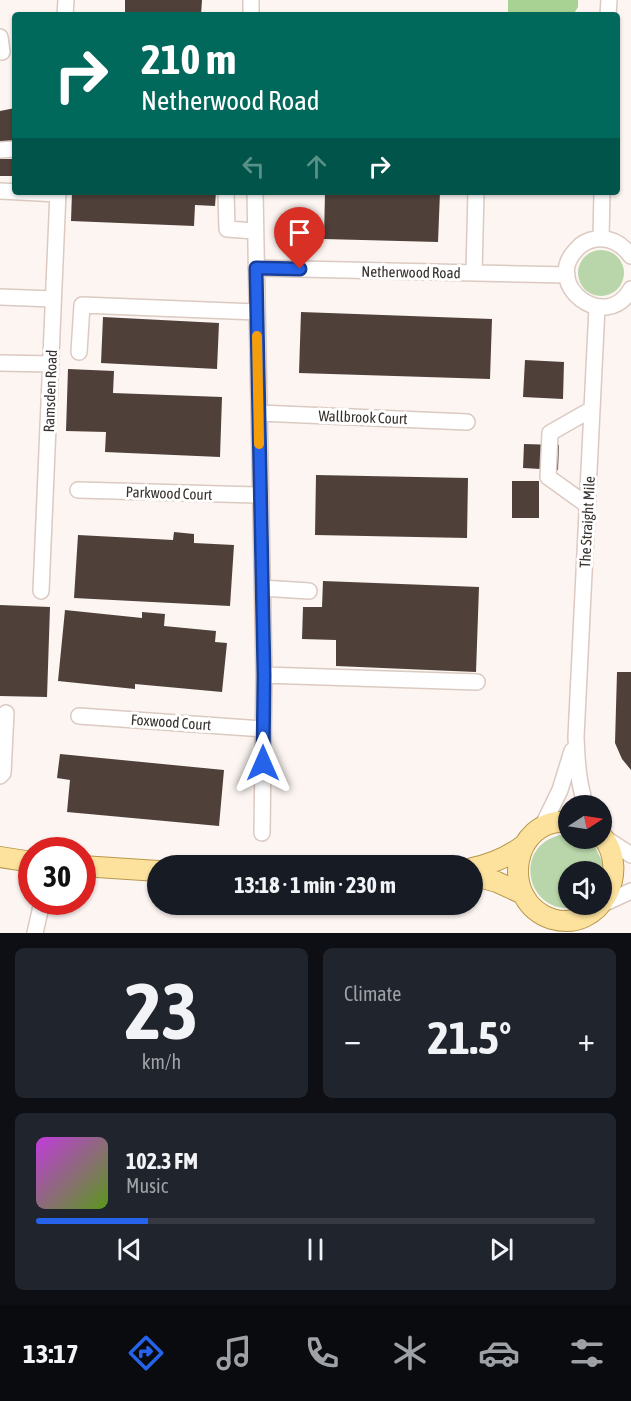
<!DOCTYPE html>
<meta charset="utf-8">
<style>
body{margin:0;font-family:"Asap Condensed",sans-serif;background:#20242c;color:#f1f3f6;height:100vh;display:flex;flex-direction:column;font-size:22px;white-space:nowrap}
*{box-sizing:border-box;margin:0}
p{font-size:20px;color:#9ea1a6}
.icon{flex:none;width:33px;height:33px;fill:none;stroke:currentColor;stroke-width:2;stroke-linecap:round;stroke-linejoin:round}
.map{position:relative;height:933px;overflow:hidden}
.sheet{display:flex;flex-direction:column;gap:15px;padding:15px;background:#0d0f14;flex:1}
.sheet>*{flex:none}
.banner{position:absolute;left:12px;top:12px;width:608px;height:183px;border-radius:6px;box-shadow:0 2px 4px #0004;background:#00695c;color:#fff;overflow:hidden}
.needle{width:39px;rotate:78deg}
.tools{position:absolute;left:558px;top:795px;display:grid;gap:12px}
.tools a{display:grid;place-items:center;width:54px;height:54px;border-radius:50%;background:#171b24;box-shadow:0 2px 4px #0004;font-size:30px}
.speed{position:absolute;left:18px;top:837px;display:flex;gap:12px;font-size:30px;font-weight:700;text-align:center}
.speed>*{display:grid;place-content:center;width:78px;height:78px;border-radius:50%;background:#171b24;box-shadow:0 2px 4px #0004;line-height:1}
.speed .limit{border:9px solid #d22;background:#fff;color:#111}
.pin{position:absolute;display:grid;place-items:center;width:51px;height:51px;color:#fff;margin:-62px -26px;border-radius:50% 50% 50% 0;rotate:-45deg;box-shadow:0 0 6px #0007}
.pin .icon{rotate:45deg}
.me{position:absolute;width:66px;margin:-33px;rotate:0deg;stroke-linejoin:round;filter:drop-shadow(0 0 4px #0008)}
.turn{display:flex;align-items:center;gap:21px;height:126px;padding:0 30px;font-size:27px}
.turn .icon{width:78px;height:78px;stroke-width:2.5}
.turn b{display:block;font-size:42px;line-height:51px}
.lanes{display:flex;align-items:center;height:57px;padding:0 30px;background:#0003;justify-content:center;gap:30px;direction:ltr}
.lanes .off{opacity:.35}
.big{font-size:45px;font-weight:700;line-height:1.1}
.sheet .card{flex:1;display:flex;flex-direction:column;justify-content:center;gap:9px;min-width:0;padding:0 21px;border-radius:9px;background:#20242c}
.sheet .dial{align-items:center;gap:0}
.dial b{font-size:78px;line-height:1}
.song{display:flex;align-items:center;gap:18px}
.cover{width:72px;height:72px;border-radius:9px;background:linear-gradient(135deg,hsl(290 70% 55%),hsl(90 70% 35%))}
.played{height:6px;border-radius:3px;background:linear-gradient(90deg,#2563eb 20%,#363941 20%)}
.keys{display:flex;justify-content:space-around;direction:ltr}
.heat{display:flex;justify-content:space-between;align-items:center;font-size:33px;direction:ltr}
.sheet .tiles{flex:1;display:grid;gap:15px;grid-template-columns:1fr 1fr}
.card:last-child{grid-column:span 2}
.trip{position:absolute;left:147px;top:855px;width:336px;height:60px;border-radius:30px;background:#171b24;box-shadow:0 2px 4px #0004;font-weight:700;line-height:60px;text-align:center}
.dock{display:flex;height:96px;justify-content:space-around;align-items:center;background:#090b0e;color:#9ea1a6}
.dock .icon{width:42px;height:42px}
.dock .active{color:#2563eb}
.dock b{font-size:27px;color:#f1f3f6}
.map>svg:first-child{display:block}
.green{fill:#b9d6aa}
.forest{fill:#a8d293}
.building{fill:#4f413a}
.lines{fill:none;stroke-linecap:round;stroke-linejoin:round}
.minor-casing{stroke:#dbcac1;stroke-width:18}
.major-casing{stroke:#b7984b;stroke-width:22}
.minor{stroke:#fff;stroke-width:15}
.major{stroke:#fde29d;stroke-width:20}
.route-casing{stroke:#184099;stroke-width:15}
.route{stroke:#2563eb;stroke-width:10}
.slow{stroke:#f59e0b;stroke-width:10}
.labels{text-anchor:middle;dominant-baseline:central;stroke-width:6;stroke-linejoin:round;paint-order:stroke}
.street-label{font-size:15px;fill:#38312d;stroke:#fff}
</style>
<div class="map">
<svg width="631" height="933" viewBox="0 0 631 933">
<rect width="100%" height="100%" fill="#fcf5f2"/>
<!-- green -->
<path class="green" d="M578 273a23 23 0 1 1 46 0a23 23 0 1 1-46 0Z
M564,834l4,1v3l15,1 12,8 8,16 1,10 -2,11v-12h-34v32l15,1c-53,20 -77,-60 -19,-71z"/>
<!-- forest -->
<path class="forest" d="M508,0h70v7l-5,8h-65z"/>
<!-- building -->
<path class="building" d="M125,0h77l-1,15h-76z
M15,108v34l-15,4v-35z
M0,159h15v17h-15z
M72,192h144l-1,14 -20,-1 -1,21 -123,-5z
M325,192h115l-2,50 -114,-3z
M301,312l191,7 -2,60 -191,-6z
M103,317l116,6 -2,46 -116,-6z
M525,360l39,2 -1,37 -40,-2z
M68,369l46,2 -1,22 109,4 -2,60 -115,-5 1,-20 -40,-1z
M524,444l35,1 -1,25 -35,-2z
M316,475l152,3 -1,60 -152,-3z
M512,481h27v37h-27z
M174,532l20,2v9l40,2 -4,61 -156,-8 4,-63 95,5z
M323,581l156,6 -3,85 -140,-6v-26l-34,-1 1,-32h19z
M0,605l50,2 -3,90 -47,-1z
M65,610l77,8v-6l23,2 -1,12 52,5 -1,11 12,1 -5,49 -87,-8v5l-77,-8z
M617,672h14v98l-9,-11 -7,-16z
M60,754l164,16 -5,56 -152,-14 3,-32 -13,-2z"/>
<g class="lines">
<defs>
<path id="minor" d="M251,0v15
M65,15l1,-15
M608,15l1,-15
M0,37l2,15
M0,150l15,-1
M0,191l58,3
M226,192l1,37 28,2
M255,192l9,483 -2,158
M601,238l1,-46
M631,256c-9,-12 -20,-19 -35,-17 -8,1 -15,5 -20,11 -34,35 30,84 55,39
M256,268l311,7
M474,273l2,-81
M0,297l53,2
M79,352l3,-47 175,7
M0,363l51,1
M259,413l208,9
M78,490l182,5
M587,505l-39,-28 2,-44 42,-24
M262,588l47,3
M41,591l17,-399
M264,675l213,7
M79,716l184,13
M0,776l3,-3 3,-60
M586,806c-8,-23 -9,-45 -10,-69l21,-430
M541,829l19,-39 12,-39
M605,838l26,17
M605,903l26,-12
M35,933l7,-31"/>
<path id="major" d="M568,822c-56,-5 -70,79 -16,97 49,14 79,-48 50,-83
M0,857l32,5
M82,866l76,5
M472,868c20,-4 36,-11 52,-23
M472,875l25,7 26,12"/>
</defs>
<!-- minor casing -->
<use href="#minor" class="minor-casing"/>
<!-- major casing -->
<use href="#major" class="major-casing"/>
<!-- minor -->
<use href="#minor" class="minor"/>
<!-- major -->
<use href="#major" class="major"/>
</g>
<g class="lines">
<defs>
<path id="route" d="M263,763l1,-88 -8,-407 44,1"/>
</defs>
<!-- route casing -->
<use href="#route" class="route-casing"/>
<!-- route -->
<use href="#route" class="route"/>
<!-- slow -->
<path class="slow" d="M257,336l2,108"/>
</g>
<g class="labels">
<!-- street labels -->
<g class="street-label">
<text transform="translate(411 272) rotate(1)">Netherwood Road</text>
<text transform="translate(50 391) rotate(-88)">Ramsden Road</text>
<text transform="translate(363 417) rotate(2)">Wallbrook Court</text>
<text transform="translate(169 493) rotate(2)">Parkwood Court</text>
<text transform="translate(587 522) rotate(-87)">The Straight Mile</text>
<text transform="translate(171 722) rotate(4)">Foxwood Court</text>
</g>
</g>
</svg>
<div class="tools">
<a><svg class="needle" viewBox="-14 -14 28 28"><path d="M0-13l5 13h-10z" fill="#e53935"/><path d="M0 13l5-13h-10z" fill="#9ea1a6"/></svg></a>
<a><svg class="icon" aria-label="sound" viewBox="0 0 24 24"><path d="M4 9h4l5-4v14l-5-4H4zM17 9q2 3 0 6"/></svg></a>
</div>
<div class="speed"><div class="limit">30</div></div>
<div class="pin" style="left:300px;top:269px;background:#d93025"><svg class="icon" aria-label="arrive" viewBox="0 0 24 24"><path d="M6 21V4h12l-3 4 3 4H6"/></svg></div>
<svg class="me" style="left:263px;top:763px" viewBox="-20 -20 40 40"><path d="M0-17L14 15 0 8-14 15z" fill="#2563eb" stroke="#fff" stroke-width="4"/></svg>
<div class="trip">13:18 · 1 min · 230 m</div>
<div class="banner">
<div class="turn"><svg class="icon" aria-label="right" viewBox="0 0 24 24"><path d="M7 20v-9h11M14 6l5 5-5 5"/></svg><div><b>210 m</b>Netherwood Road</div></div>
<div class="lanes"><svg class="icon off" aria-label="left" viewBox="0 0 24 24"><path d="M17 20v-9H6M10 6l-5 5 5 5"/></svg><svg class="icon off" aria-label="ahead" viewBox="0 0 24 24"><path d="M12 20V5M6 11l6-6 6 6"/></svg><svg class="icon" aria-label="right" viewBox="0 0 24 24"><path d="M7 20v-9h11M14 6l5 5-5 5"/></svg></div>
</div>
</div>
<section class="sheet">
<div class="tiles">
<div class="card dial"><b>23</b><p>km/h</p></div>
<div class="card"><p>Climate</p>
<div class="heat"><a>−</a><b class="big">21.5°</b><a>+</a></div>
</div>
<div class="card">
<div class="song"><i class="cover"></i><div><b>102.3 FM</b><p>Music</p></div></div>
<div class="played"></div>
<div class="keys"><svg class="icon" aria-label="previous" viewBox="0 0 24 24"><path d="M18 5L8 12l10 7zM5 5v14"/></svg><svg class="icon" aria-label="pause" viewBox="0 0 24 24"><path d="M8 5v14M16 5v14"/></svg><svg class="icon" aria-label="next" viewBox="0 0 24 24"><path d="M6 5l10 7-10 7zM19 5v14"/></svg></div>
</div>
</div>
</section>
<nav class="dock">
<b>13:17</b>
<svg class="icon active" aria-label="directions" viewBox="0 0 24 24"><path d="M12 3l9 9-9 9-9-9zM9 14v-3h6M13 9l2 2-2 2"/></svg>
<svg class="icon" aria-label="music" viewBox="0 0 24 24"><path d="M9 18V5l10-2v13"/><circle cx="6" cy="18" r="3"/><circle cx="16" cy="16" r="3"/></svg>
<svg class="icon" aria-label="phone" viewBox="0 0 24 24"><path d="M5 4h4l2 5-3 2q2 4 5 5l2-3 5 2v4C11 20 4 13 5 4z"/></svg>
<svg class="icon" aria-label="climate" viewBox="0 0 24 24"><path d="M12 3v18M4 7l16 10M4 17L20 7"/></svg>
<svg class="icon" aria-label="car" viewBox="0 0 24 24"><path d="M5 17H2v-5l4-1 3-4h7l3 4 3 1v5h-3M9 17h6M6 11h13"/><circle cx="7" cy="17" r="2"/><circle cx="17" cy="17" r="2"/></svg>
<svg class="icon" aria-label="filters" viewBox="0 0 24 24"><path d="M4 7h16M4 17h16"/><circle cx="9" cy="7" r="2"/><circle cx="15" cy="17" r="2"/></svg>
</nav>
